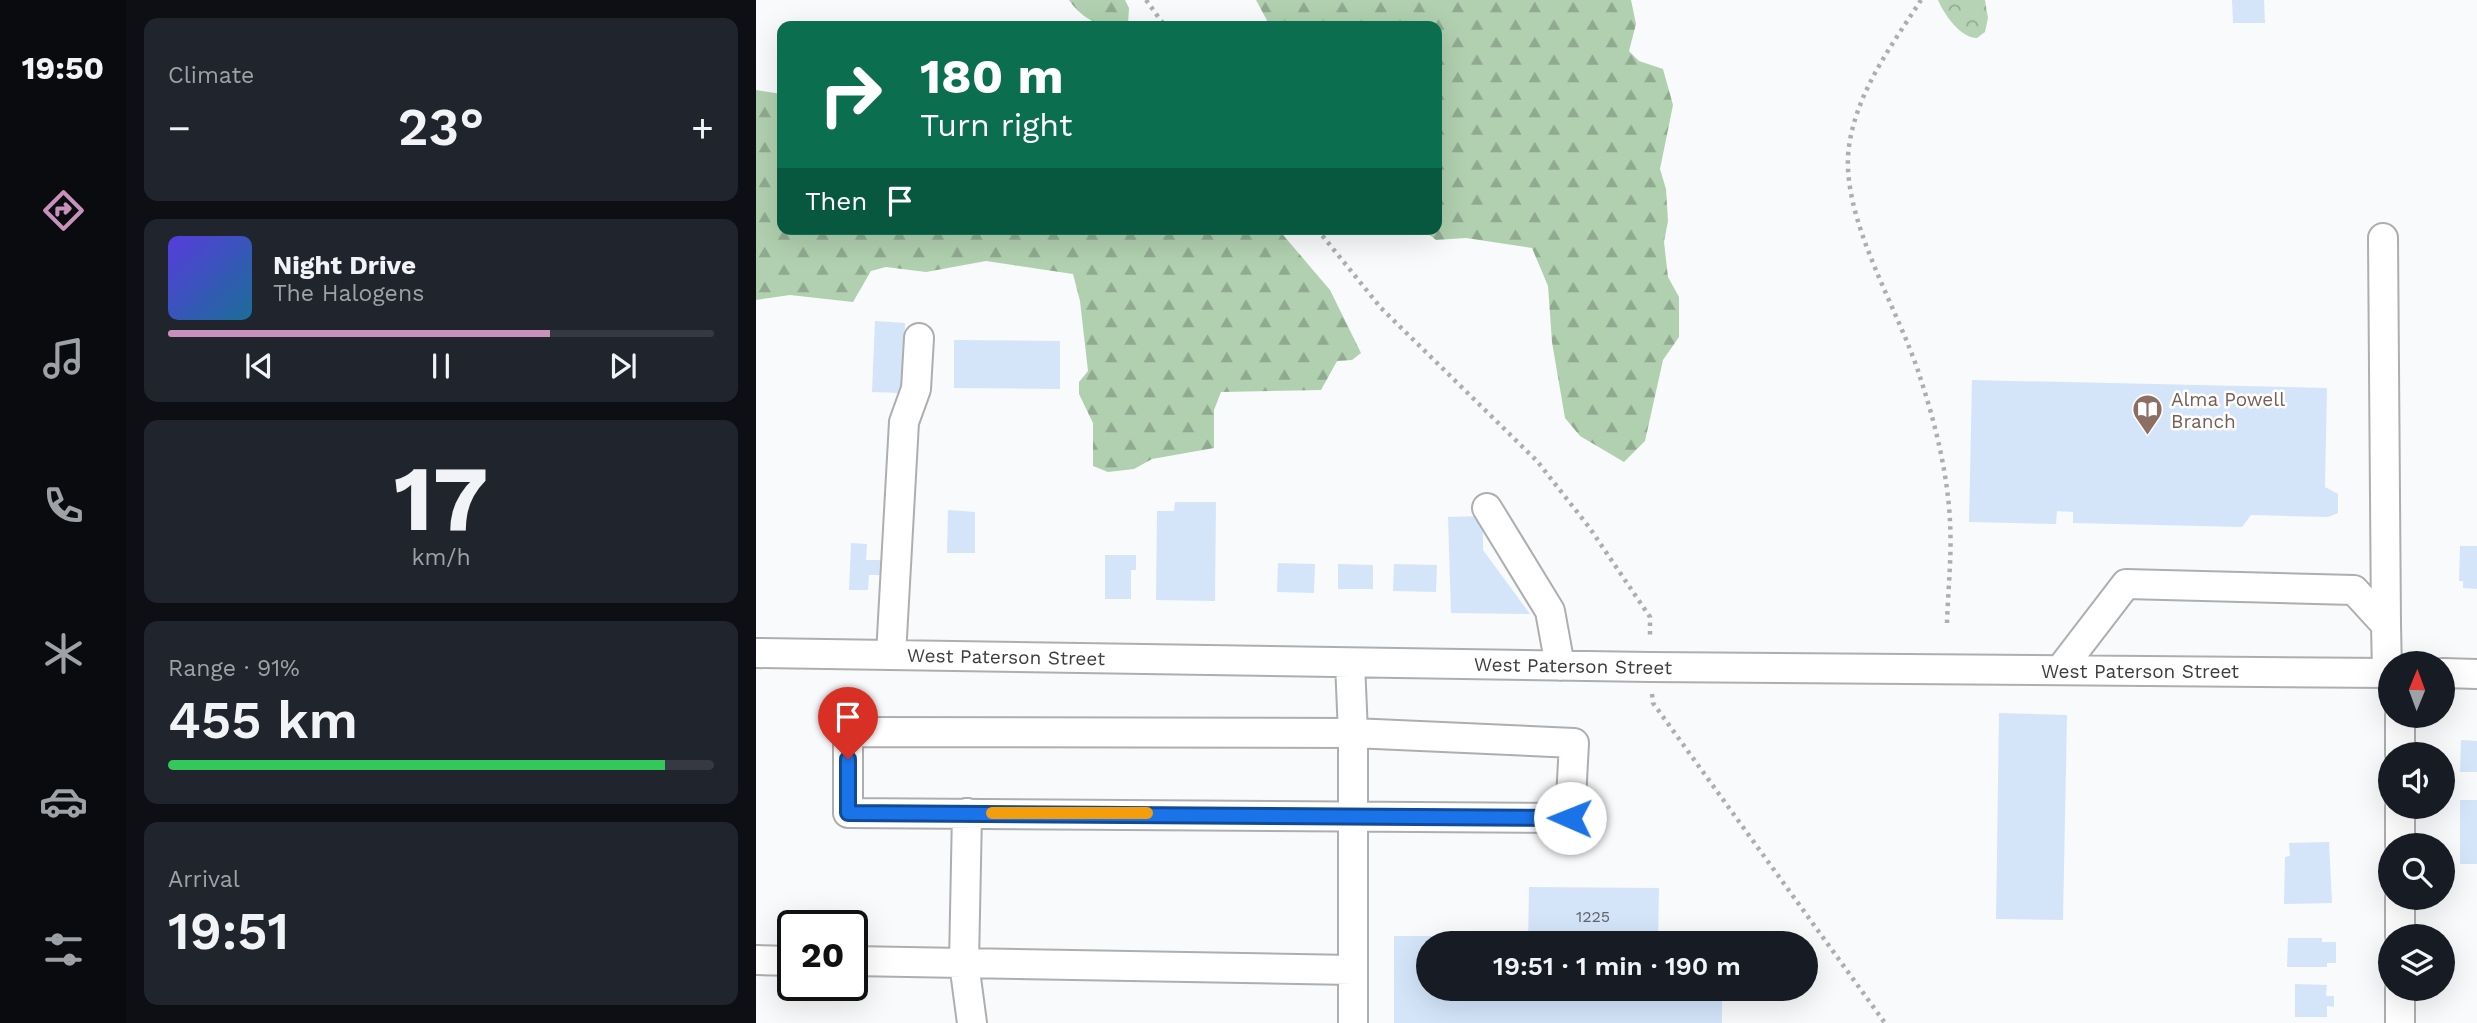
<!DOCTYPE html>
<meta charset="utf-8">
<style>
body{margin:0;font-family:"Work Sans",sans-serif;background:#20242c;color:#f1f3f6;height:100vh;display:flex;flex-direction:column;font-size:26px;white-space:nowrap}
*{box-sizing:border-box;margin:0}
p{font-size:23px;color:#9ea1a6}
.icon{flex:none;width:38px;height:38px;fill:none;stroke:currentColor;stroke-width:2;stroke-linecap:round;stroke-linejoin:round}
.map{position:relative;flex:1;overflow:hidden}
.drawer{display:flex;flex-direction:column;gap:18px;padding:18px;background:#0d0f14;width:630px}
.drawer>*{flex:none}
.banner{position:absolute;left:21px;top:21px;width:665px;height:214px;border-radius:14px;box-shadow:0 7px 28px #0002;background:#0b6e4f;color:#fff;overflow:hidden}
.needle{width:46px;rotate:1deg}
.fabs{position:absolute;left:1622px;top:651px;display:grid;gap:14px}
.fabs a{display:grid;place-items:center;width:77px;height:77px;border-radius:50%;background:#171b24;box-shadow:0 7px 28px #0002;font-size:35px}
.speed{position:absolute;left:21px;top:910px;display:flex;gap:14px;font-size:35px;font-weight:700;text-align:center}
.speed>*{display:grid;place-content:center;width:91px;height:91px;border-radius:50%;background:#171b24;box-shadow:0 7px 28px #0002;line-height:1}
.speed .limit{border:4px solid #111;border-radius:10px;background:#fff;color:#111}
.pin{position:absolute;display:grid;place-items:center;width:60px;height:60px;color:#fff;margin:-72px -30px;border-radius:50% 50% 50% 0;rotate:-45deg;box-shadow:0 0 7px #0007}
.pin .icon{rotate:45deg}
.me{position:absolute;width:77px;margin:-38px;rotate:271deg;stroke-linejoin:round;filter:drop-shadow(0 0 5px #0008)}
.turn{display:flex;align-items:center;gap:24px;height:147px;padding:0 28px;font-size:32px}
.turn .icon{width:91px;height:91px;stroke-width:2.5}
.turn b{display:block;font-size:49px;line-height:60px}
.then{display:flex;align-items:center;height:66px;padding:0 28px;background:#0003;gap:14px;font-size:26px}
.big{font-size:52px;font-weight:600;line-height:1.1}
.drawer .widget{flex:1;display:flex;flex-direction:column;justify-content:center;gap:10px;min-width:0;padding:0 24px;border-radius:14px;background:#20242c}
.drawer .dial{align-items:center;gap:0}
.dial b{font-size:91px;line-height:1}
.song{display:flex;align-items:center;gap:21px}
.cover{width:84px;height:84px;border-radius:10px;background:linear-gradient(135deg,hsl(250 70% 55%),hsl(200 70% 35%))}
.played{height:7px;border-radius:4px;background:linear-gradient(90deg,#c891bb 70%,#363941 70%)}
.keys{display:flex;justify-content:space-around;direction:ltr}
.heat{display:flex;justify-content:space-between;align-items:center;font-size:38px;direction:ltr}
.charge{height:10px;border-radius:5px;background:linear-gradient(90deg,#34c759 91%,#363941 0)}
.trip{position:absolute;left:660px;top:931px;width:402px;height:70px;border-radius:35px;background:#171b24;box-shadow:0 7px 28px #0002;font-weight:600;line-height:70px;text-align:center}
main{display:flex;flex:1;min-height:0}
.dock{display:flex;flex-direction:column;width:126px;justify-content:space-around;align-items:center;background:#090b0e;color:#9ea1a6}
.dock .icon{width:49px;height:49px}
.dock .current{color:#c891bb}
.dock b{font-size:32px;color:#f1f3f6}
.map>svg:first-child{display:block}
.forest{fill:url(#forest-firs)}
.park{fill:url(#park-crowns)}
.building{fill:#d4e5fa}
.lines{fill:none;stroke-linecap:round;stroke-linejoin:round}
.minor-casing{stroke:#adaeb0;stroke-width:32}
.path{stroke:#adaeaf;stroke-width:4.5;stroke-dasharray:3.5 5;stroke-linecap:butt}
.minor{stroke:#fff;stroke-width:28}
.route-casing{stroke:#114b97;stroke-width:18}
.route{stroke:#1a73e8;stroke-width:12}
.slow{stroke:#f59e0b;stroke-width:12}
.labels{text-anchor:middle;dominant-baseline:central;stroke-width:5;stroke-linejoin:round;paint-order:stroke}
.number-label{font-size:16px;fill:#62666c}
.education-label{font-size:19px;fill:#785e54;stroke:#fff;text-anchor:start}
.street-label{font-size:19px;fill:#3c3c3d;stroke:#fff}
</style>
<main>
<nav class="dock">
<b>19:50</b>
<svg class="icon current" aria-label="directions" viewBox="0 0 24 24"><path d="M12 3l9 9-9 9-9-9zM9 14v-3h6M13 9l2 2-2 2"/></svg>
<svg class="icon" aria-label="music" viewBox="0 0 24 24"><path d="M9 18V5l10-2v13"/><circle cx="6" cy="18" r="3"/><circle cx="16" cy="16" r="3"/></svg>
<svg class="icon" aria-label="phone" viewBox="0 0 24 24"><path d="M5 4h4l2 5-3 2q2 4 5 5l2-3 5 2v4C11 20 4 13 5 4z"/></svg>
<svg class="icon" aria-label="climate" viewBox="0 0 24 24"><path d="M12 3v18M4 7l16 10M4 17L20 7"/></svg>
<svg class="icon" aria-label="car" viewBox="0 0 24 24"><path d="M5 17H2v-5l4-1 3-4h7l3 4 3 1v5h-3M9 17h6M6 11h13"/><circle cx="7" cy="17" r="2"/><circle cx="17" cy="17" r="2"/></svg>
<svg class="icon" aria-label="filters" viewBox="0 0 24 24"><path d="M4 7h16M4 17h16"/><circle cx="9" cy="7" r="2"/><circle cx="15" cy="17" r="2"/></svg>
</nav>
<section class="drawer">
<div class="widget"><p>Climate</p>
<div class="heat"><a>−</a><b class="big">23°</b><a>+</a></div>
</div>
<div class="widget">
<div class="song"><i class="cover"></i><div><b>Night Drive</b><p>The Halogens</p></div></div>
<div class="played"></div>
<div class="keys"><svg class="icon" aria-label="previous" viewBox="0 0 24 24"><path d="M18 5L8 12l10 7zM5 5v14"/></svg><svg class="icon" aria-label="pause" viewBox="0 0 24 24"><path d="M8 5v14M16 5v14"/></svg><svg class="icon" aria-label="next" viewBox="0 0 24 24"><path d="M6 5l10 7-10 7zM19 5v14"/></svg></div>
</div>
<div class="widget dial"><b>17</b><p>km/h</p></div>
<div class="widget"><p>Range · 91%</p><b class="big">455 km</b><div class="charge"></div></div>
<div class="widget"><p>Arrival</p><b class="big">19:51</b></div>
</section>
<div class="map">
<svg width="1721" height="1023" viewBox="0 0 1721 1023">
<defs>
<pattern id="forest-firs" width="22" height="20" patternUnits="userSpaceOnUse" patternTransform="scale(1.75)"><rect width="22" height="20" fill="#b0d0af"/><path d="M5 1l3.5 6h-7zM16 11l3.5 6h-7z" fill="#90aa90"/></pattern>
<pattern id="park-crowns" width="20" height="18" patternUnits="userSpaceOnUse" patternTransform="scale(1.75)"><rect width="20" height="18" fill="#b6d3b5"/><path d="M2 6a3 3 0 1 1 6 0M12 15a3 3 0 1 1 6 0" fill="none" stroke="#95ac94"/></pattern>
</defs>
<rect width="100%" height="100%" fill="#f8fafb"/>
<!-- forest -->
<path class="forest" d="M313,0h56l4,8 -1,16c-24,7 -45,-4 -59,-24z
M500,0h375l5,24 -7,27 10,10 24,8 10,36 -13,64 6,20 2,32 -4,21 4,35 11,20v40l-16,23 -18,81 -21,21 -44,-26 -15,-18 -13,-76 -4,-56 -16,-38 -66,-10 -30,2 -14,-11h15v-203h-167z
M0,90l26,4v135h496l52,61 31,63 -9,7 -15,1 -16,29 -100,2 -7,18v38l-62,11 -18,10 -26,3 -15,-6v-43l-14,-29v-12l9,-11 -8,-70 -7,-27 -87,-13 -60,11 -40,-5 -15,4 -18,31 -63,-7 -34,5z"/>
<!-- park -->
<path class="park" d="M1182,0h47l3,18 -3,14 -8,6c-17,0 -33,-24 -39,-38z"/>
<!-- building -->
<path class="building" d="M1476,0h32l1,23h-32z
M119,321l30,2 -3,70 -30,-1z
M198,340l106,1v48l-106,-1z
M1216,380l355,8 -2,99 13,7v19l-10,4 -77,-2 -9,12 -169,-4v-11l-16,-1 -1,13 -87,-2z
M419,502h41l-1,99 -59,-1 1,-89h17z
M192,510l27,2v41h-28z
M727,516v34l47,64 -79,-1 -3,-96z
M95,543l16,1 -1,16h17v15h-14l-1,15h-19z
M1704,546h17v43l-14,-1v-7h-4z
M349,555h31v15h-5v29h-26z
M522,563l37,1 -1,29 -37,-1z
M582,564l35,1v24h-35z
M638,564l43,1 -1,27 -43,-1z
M1243,713l68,2 -4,205 -67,-1z
M1705,740l16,1v31h-17z
M1704,800h17v64h-17z
M1573,842l3,61 -48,1 1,-47 5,-1 -1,-13z
M773,887l130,1 -1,55h-130z
M638,936h37l-3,53h294v34h-328z
M1532,938h34v4h14v21h-9v4h-40z
M1539,984l32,1 -1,11h8v11l-7,-1v11h-32z"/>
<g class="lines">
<defs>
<path id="minor" d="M1627,238l3,387
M731,508l63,103 10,55
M0,653l894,14 740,6
M135,655l13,-233 12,-33 3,-51
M594,663l3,70v290
M1304,670l66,-86 228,6 32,35 1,47
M1687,673l34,1
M1644,716v38
M92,732l505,1 221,10 -4,75 -722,-5z
M1644,807v38
M211,813l-3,150 8,60
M1644,898v38
M0,960l37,1
M96,961l501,9
M1644,989v34"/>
</defs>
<!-- minor casing -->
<use href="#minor" class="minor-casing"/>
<!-- path -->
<path class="path" d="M390,0l19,26
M1165,0c-29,45 -64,91 -72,146 -10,71 50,163 71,231 15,45 28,98 30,145 2,33 -2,67 -3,101
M561,229l64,79 156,153 52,66 61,90v22
M896,694l1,9 232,320"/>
<!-- minor -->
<use href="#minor" class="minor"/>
</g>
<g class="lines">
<defs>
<path id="route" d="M92,759v54l722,5"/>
</defs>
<!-- route casing -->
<use href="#route" class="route-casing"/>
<!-- route -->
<use href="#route" class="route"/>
<!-- slow -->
<path class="slow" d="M236,813h155"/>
</g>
<!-- icons -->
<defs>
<symbol id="library-pin" viewBox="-11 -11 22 30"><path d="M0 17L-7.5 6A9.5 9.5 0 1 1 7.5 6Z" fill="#8d6e63" stroke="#fff"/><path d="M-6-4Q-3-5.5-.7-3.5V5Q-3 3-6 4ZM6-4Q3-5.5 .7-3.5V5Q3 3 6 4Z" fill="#fff"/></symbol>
</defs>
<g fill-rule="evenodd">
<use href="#library-pin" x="1374" y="392" width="35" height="47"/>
</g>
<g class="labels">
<!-- number labels -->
<g class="number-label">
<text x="837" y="916">1225</text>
</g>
<!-- education labels -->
<g class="education-label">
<text x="1415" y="399">Alma Powell<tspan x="1415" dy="22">Branch</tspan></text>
</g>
<!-- street labels -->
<g class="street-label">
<text transform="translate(250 657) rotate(1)">West Paterson Street</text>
<text transform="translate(817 666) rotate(1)">West Paterson Street</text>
<text x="1384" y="671">West Paterson Street</text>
</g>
</g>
</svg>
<div class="fabs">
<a><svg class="needle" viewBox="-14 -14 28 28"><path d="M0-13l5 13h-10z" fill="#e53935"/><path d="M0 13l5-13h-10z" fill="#9ea1a6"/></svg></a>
<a><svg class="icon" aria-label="sound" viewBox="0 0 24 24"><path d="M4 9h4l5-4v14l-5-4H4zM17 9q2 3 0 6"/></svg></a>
<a><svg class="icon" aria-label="search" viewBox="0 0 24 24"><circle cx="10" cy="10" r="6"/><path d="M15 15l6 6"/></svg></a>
<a><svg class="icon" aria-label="layers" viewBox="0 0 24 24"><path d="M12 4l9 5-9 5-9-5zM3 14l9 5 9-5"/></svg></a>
</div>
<div class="speed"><div class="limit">20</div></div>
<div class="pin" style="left:92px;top:759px;background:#d93025"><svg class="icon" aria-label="arrive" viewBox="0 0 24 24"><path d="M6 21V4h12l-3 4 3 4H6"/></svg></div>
<svg class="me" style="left:814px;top:818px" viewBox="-20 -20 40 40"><circle r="19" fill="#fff"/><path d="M0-13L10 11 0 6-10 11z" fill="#1a73e8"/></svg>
<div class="trip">19:51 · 1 min · 190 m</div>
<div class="banner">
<div class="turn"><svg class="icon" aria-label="right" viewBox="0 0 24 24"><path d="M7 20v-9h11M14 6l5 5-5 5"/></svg><div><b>180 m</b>Turn right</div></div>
<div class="then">Then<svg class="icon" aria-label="arrive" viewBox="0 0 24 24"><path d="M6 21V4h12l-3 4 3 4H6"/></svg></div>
</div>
</div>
</main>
